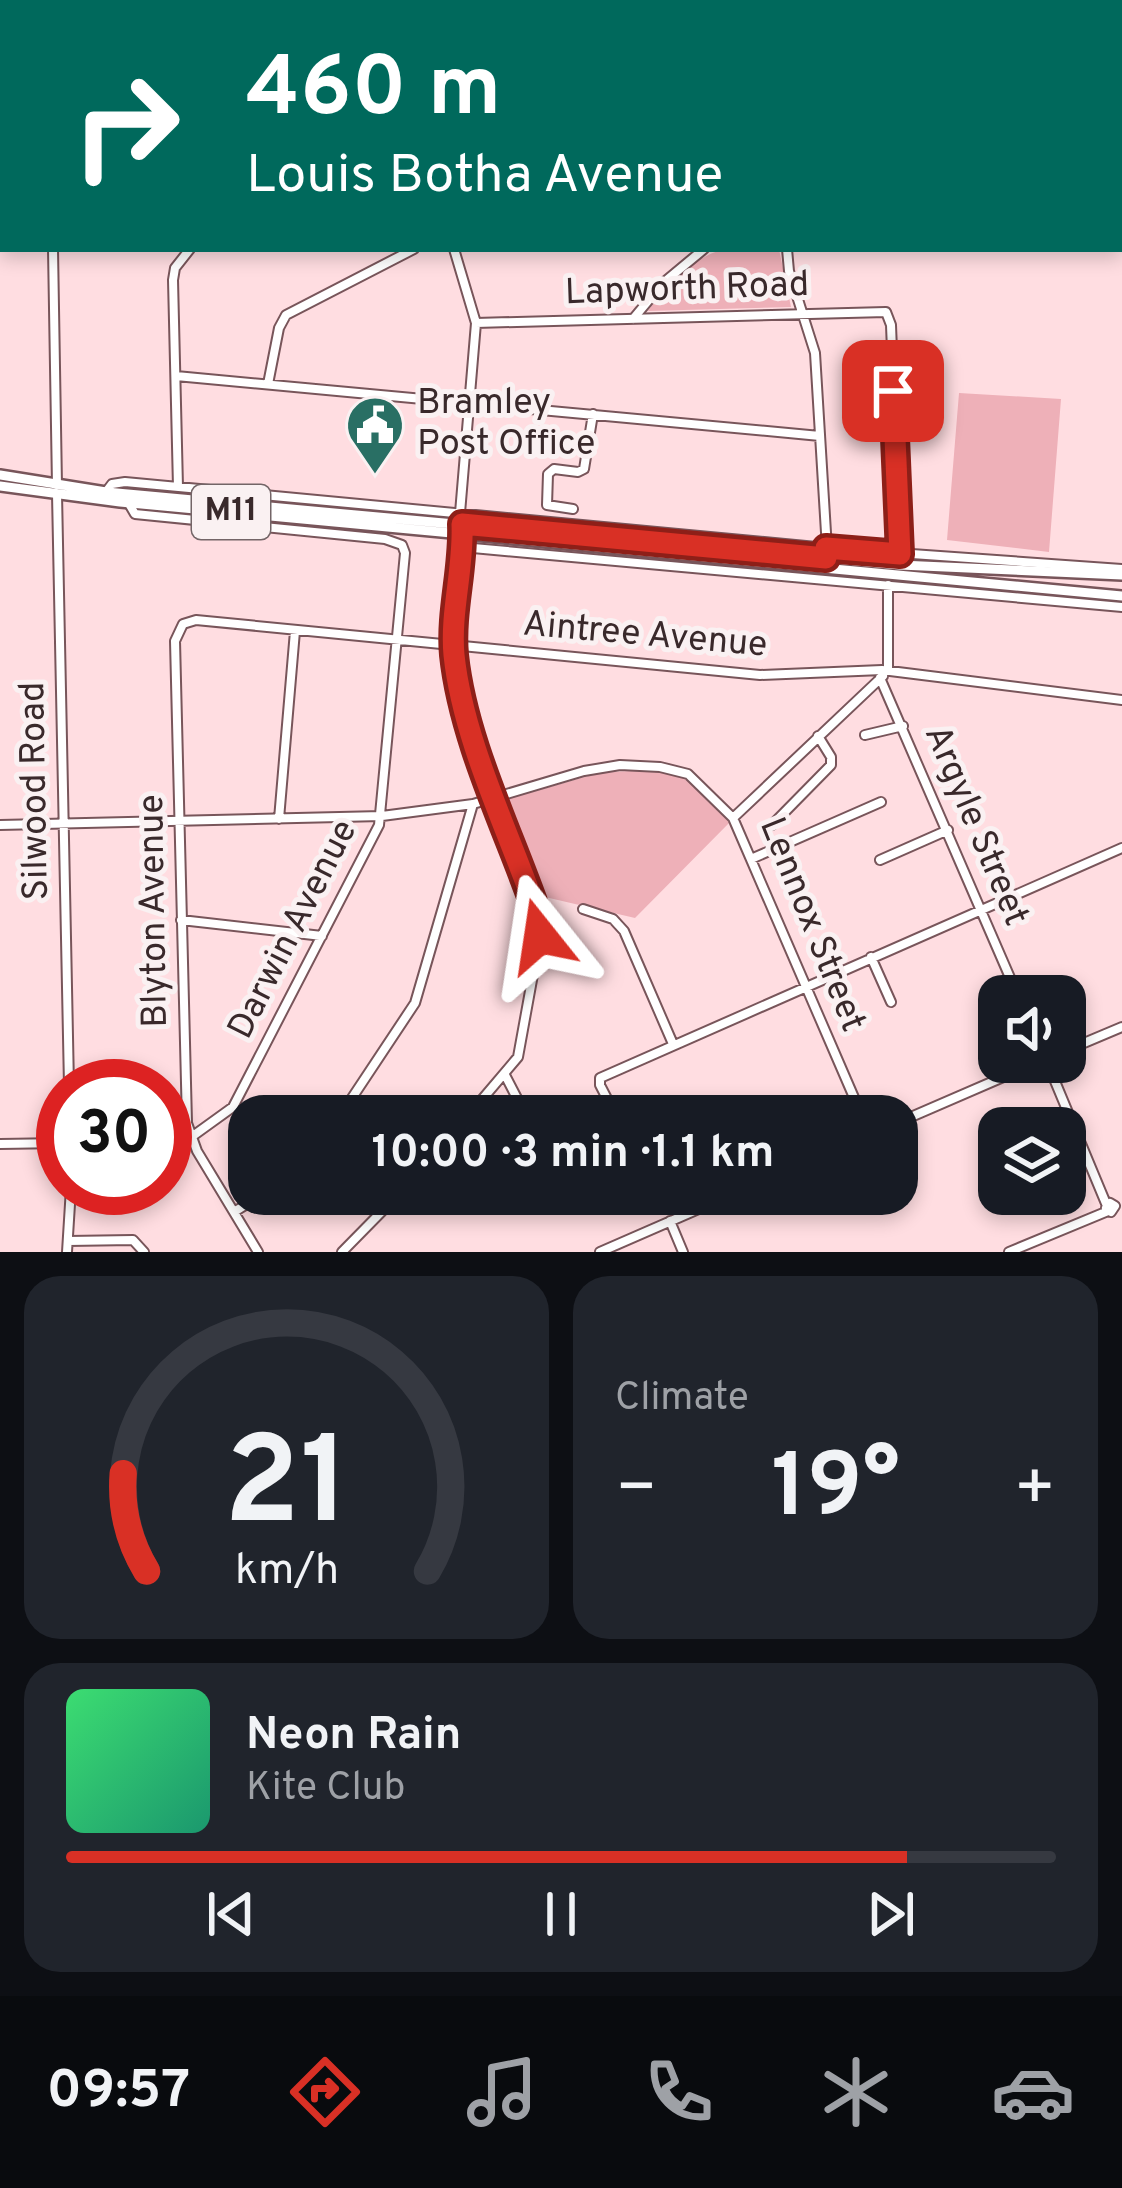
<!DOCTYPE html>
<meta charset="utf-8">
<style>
body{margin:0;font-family:Overpass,sans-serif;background:#20242c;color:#f1f3f6;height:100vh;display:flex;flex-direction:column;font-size:45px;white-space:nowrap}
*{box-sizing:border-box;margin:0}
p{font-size:39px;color:#9ea1a6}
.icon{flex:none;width:66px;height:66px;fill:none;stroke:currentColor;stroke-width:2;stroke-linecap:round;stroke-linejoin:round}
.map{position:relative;height:1252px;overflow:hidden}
.drawer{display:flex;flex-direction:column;gap:24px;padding:24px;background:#0d0f14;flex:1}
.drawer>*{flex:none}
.guide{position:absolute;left:0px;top:0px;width:1122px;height:252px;box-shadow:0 6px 18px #0003;background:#00695c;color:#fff;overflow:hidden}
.buttons{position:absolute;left:978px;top:975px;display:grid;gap:24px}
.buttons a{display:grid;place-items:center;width:108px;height:108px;border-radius:24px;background:#171b24;box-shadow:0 6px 18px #0003;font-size:60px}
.speed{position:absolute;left:36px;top:1059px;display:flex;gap:24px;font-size:60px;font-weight:700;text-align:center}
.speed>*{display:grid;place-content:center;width:156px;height:156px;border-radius:50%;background:#171b24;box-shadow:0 6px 18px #0003;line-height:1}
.speed .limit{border:18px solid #d22;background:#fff;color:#111}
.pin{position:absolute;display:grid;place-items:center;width:102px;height:102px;color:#fff;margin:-51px;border-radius:24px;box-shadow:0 6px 18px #0006}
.me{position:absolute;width:132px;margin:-66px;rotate:345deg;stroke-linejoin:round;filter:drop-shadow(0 0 9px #0008)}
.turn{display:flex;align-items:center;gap:42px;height:252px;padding:0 48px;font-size:54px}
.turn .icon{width:156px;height:156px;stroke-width:2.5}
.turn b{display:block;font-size:84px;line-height:102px}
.big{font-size:90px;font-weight:700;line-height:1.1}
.drawer .tile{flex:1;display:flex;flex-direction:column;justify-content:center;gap:18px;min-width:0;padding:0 42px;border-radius:36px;background:#20242c}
.drawer .dial{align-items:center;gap:0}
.dial svg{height:312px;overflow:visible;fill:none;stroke:#363941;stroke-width:7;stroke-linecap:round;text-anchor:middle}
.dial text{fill:#f1f3f6;stroke:none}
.song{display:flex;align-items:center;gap:36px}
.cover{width:144px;height:144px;border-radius:18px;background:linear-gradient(135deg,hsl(140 70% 55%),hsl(160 70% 35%))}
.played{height:12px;border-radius:6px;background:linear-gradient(90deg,#d93025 85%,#363941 85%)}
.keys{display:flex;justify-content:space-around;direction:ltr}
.heat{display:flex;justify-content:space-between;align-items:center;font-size:66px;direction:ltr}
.drawer .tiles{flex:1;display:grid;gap:24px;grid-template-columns:1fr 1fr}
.tile:last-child{grid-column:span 2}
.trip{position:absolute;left:228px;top:1095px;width:690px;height:120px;border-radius:36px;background:#171b24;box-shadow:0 6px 18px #0003;font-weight:700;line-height:120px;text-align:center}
.dock{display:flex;height:192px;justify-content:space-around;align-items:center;background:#090b0e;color:#9ea1a6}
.dock .icon{width:84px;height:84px}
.dock .on{color:#d93025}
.dock b{font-size:54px;color:#f1f3f6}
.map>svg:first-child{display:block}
.green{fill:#eeb0b8}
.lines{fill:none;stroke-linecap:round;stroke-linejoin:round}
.minor-casing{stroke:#78555a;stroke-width:12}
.major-casing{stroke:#78555a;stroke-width:14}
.minor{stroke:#fff;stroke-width:8}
.major{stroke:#fff;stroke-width:9}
.route-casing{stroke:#8d1f18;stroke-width:30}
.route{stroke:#d93025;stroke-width:21}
.labels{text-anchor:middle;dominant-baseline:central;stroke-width:10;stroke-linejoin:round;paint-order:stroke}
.shield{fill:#faf1f2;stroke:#736567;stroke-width:3}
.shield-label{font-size:33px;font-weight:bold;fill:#39292b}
.street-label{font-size:36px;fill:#39292b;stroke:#faf1f2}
.poi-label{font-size:36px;fill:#39292b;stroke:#faf1f2;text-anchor:start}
</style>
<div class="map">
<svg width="1122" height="1252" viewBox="0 0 1122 1252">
<rect width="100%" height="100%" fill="#ffdde1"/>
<!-- green -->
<path class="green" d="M726,249h53l12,58 -143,4c15,-24 49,-57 78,-62z
M959,393l102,6 -12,153 -102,-12z
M645,770l38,4 50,45 -98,99 -90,-21 -38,-98 92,-26z"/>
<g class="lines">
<defs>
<path id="minor" d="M90,0l6,3
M207,0l2,3
M351,0l2,3
M495,0l1,3
M638,0l2,3
M779,0l2,3
M6,3l1,-3
M283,3l7,-3
M798,3l8,-3
M0,18l3,-8
M53,249l4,236
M454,249l22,74 -16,190
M787,249l2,22 26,82 12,196
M633,319l30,-36 41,-34
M476,323l410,-11 5,13 9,229
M176,376l644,60
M268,384l11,-56 7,-13 128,-66
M178,487l-5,-207 2,-12 15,-19
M106,492l6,-8 13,-2 702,66 295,21
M57,494l12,592
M128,502l7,12 250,25 17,6 3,8 -26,272 -146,282 -43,31 -25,1
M573,509l-26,-4 1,-31 6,-5 24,3 6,-3 9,-55
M462,534l-8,111 3,25 38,128 42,115 3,23 -22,121 -50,59
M462,547l660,60
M888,585v86
M880,678l138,318
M865,735l38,-9
M733,818l150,-142
M279,819l16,-188
M0,825l382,-9 91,-12 111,-33 36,-6 40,2 28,7 45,44 129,298
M772,825l59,-60v-8l-13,-21
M751,859l130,-57
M880,860l68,-30
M583,909l30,10 11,12 49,113
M181,920l141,16
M871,957l20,45
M1065,1051l57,-24
M1047,1062l60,144
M505,1075l14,27 16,14
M340,1116l75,-113 58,-199
M616,1116l-16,-31v-7l522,-230
M897,1123l141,-61
M0,1144l63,-1
M1110,1203l5,3 -4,6 -5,-4z
M234,1212l29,-18
M670,1221l13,31
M68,1241l65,-1 11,12
M67,1252l4,-64
M258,1252l-61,-101 -10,-28 -12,-482 8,-17 13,-4 564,55 122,-5 240,30
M342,1252l57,-58
M600,1252l133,-58
M1009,1252l99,-41"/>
<path id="major" d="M1082,0l2,3
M1119,51l3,4
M0,475l106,17 794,73 222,10
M0,486l120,16 1002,94"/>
</defs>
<!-- minor casing -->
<use href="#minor" class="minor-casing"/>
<!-- major casing -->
<use href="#major" class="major-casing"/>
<!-- minor -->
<use href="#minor" class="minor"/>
<!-- major -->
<use href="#major" class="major"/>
</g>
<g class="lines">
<defs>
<path id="route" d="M540,936l-3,-23c-28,-81 -74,-172 -83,-258 -4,-43 10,-87 8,-131l364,34v-10l74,6 -7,-163"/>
</defs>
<!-- route casing -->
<use href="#route" class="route-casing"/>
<!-- route -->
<use href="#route" class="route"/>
</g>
<!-- icons -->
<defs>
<symbol id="civic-pin" viewBox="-11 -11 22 30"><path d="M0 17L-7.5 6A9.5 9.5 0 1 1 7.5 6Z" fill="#296f64" stroke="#faf1f2"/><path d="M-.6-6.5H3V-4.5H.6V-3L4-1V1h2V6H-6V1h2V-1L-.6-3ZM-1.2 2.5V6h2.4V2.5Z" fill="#fff"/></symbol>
</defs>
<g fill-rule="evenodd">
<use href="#civic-pin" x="342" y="392" width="66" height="90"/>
</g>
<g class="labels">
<!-- shield labels -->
<rect class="shield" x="192" y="485" width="78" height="54" rx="9"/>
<g class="shield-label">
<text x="231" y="512">M11</text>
</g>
<!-- street labels -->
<g class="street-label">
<text transform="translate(687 290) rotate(-2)">Lapworth Road</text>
<text transform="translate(645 636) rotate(5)">Aintree Avenue</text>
<text transform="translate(36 791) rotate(-91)">Silwood Road</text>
<text transform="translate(975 826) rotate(67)">Argyle Street</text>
<text transform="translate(155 911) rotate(-91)">Blyton Avenue</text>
<text transform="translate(811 925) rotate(68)">Lennox Street</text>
<text transform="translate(294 930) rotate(-63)">Darwin Avenue</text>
</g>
<!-- poi labels -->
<g class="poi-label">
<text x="417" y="404">Bramley<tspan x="417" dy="41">Post Office</tspan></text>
</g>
</g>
</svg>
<div class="buttons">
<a><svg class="icon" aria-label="sound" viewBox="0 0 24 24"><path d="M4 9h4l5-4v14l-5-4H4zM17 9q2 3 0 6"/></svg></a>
<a><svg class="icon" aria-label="layers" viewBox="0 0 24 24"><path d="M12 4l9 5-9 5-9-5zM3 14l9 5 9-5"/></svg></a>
</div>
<div class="speed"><div class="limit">30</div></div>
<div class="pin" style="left:893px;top:391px;background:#d93025"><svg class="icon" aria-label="arrive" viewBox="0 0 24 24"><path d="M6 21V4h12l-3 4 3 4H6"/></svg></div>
<svg class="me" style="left:540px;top:936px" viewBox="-20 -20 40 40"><path d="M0-17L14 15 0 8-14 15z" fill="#d93025" stroke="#fff" stroke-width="4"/></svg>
<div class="trip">10:00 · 3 min · 1.1 km</div>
<div class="guide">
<div class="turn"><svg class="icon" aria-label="right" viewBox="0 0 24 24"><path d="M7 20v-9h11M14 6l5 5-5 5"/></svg><div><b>460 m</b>Louis Botha Avenue</div></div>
</div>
</div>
<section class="drawer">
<div class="tiles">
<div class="tile dial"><svg viewBox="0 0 100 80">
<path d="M14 69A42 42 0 1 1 86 69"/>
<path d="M14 69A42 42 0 0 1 8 44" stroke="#d93025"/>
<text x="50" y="56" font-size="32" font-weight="700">21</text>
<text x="50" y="72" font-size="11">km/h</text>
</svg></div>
<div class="tile"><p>Climate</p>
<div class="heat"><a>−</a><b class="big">19°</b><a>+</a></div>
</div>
<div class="tile">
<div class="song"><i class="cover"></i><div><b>Neon Rain</b><p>Kite Club</p></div></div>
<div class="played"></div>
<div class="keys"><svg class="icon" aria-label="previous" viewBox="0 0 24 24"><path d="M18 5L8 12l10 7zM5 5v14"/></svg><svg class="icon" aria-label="pause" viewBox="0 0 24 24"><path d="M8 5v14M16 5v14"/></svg><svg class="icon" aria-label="next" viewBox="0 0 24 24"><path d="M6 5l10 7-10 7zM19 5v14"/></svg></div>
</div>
</div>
</section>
<nav class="dock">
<b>09:57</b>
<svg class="icon on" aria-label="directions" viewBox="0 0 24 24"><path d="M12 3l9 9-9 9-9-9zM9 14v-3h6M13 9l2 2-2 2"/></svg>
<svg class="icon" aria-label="music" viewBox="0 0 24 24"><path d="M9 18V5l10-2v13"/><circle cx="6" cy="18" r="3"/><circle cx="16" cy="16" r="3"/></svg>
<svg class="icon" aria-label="phone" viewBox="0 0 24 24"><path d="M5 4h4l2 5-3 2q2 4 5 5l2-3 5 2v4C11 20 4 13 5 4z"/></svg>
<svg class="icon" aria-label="climate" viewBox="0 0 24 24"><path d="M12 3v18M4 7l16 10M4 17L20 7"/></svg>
<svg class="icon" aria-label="car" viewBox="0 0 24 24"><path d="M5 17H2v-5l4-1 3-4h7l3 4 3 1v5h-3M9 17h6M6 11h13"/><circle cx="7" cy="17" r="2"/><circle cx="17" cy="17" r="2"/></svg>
</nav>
